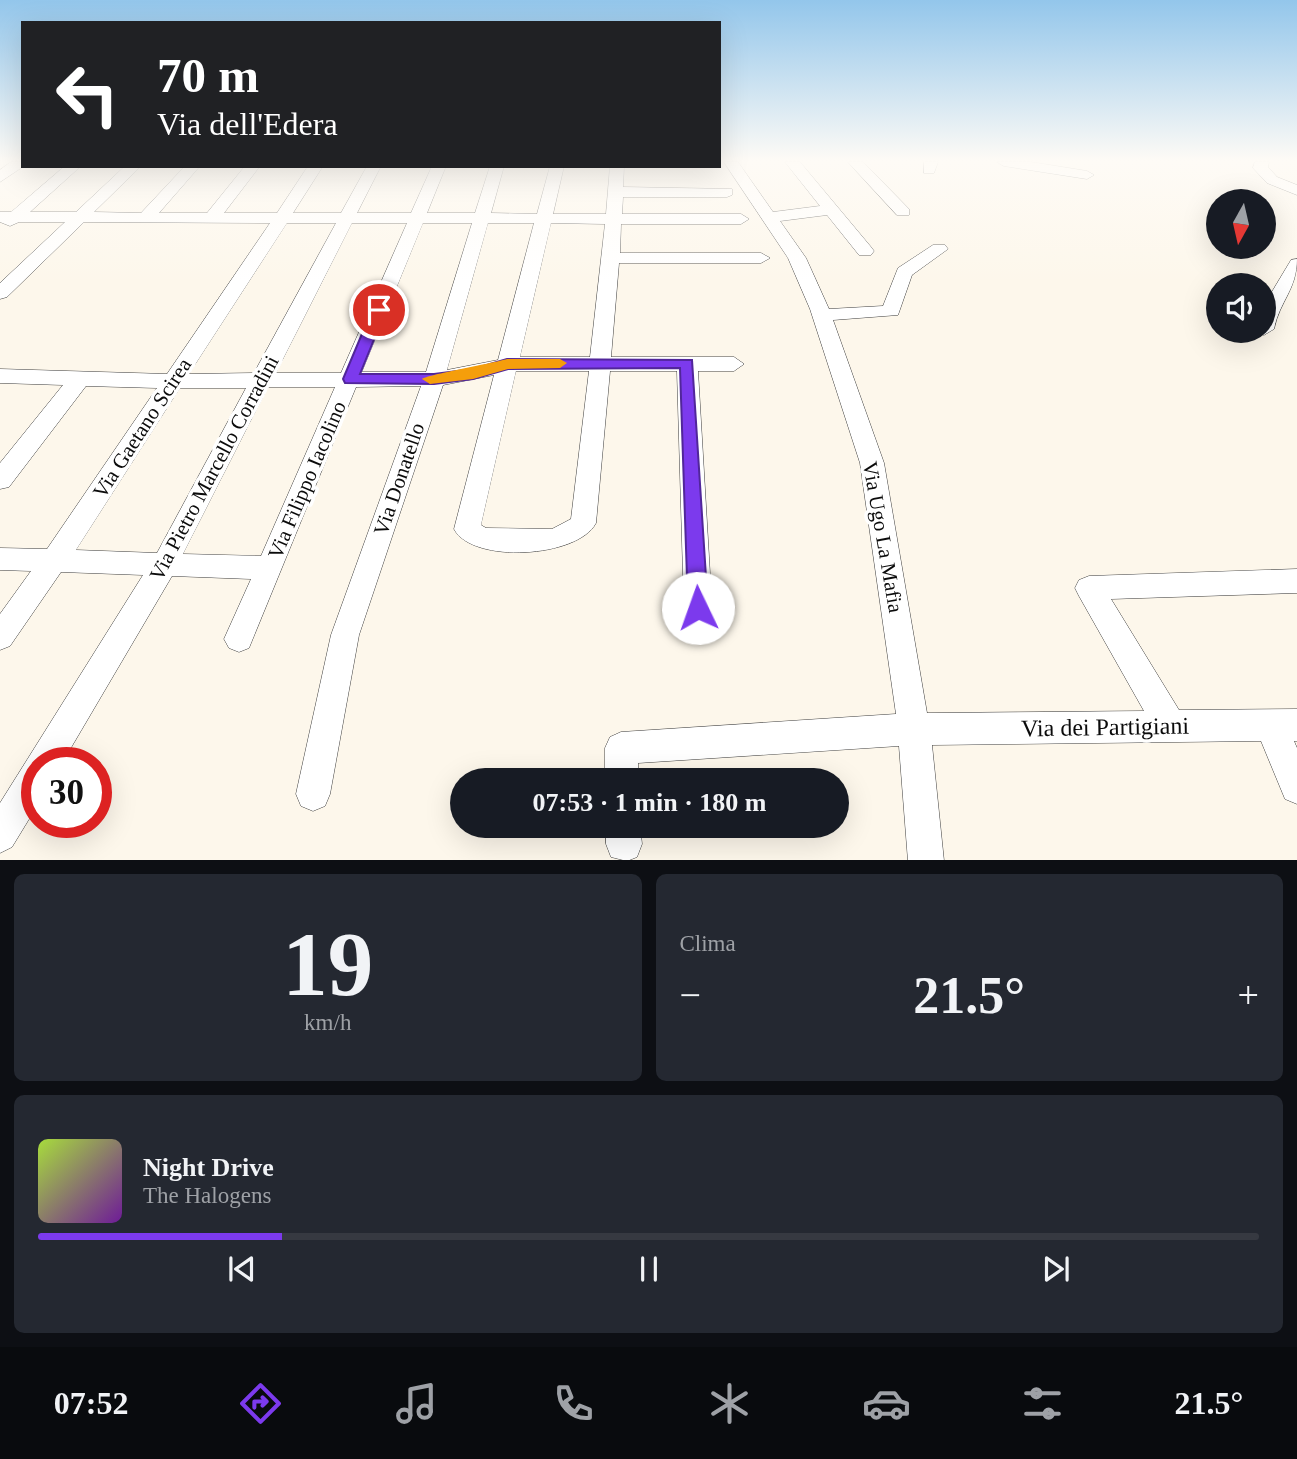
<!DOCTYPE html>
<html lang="it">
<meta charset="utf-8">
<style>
body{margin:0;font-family:Georgia,serif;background:#242831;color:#f1f3f6;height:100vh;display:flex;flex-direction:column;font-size:26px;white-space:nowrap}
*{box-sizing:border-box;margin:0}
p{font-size:23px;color:#9ea1a6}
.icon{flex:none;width:38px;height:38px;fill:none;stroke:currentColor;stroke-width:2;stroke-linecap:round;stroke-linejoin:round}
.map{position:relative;height:860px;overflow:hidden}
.sheet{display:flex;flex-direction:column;gap:14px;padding:14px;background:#0d0f14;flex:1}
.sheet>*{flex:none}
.hud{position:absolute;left:21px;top:21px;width:700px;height:147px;border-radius:0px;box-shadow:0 7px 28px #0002;background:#202124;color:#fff;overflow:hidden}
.needle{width:46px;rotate:188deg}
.fabs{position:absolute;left:1206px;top:189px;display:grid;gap:14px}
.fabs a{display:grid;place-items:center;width:70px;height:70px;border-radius:50%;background:#171b24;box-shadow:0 7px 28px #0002;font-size:35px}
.speed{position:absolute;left:21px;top:747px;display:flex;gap:14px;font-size:35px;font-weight:700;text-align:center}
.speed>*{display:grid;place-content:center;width:91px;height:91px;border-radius:50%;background:#171b24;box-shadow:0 7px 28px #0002;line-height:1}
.speed .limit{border:10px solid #d22;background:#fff;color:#111}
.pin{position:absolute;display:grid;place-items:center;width:60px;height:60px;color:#fff;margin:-30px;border:4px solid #fff;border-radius:50%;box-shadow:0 2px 7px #0007}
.me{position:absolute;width:77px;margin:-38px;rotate:357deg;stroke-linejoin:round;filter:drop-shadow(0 0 5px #0008)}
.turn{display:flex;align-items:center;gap:24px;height:147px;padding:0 21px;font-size:32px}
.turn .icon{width:91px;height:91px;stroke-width:2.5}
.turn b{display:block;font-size:49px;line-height:60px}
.big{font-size:52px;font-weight:800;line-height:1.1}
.sheet .tile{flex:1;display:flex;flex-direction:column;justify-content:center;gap:10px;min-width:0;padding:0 24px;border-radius:10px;background:#242831}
.sheet .dial{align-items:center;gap:0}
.dial b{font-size:91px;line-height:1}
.song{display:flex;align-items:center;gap:21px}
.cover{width:84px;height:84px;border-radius:10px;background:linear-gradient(135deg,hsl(80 70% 55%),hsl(280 70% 35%))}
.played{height:7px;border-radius:4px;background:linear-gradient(90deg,#7c3aed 20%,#363941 20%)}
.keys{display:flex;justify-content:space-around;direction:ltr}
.heat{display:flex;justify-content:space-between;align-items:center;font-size:38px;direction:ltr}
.sheet .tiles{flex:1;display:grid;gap:14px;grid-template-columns:1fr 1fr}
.tile:last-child{grid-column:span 2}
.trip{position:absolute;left:450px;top:768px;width:399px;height:70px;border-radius:35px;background:#171b24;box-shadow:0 7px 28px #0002;font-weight:800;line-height:70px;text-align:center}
.tab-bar{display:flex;height:112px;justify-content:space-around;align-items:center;background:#090b0e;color:#9ea1a6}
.tab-bar .icon{width:49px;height:49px}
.tab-bar .on{color:#7c3aed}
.tab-bar b{font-size:32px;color:#f1f3f6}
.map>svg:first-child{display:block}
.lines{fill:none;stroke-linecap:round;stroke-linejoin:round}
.minor-casing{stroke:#3e3e3e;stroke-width:1}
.minor{fill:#fff;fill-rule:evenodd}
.route{fill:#7c3aed;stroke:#51269a;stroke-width:2}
.slow{fill:#f59e0b}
.labels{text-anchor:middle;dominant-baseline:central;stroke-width:7;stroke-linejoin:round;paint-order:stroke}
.street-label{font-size:21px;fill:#0b0b0b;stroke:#fff}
.near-street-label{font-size:24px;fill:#0b0b0b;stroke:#fff}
</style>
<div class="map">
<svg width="1297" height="861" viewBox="0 0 1297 861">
<rect width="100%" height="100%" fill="#fdf7eb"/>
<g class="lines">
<defs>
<path id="minor" d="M11,162h12l1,4 -24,16v-12z
M724,162h14l35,50 47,-6 -35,-44h15l71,85 3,4 -3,4h-12l-32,-40 -47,6 26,37 23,51 54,-3 15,-38 35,-23h12l3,4 -36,26 -14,40 -65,5 51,143 43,250 217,-2 -65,-115 -4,-8 4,-8 10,-4 208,-7v24l-186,6 68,111 118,-1v32h-3l3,7v56l-12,-5 -24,-58 -329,4 12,116h-36l-9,-115 -261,17 1,17h-34v-32l5,-11 11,-5 275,-18 -36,-251 -50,-154 -22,-51z
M848,162h15l46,47v6h-12z
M924,162h14l-4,11h-10z
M997,162h34l56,9 7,4 -7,4 -83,-13z
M1255,162h14l-1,5 9,10 20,8v10l-30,-12 -14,-15z
M65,166h16l-51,46h46l49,-46h16l-47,46 47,1 44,-47h15l-41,47h48l38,-47h15l-36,47h53l31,-47h15l-30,47h48l26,-47h14l-24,47h54l21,-47h14l-19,47h48l15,-47h14l-13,47 46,1 13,-48h14l-11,48h53l4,-48h14l-1,21 109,2v6l-5,2h-104l-1,17h119l8,5 -8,5h-120l-1,29h141l9,5 -9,5h-142l-8,94h123l10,7 -10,7h-36l14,237 -4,9 -10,4 -10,-4 -4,-9 -7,-237h-67l-14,152c-18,35 -124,41 -142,6l40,-154 -51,10 -84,250 -29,159 -5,12 -12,5 -12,-5 -5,-12 35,-159 90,-249 -65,1 -107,261 -10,4 -10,-4 -5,-9 27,-60 -79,-3 -110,187h-25v43l-25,41 -12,6v-50l143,-228 -82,-3 -51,74 -10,4v-36l31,-43 -31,-1v-22l47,1 110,-161 -71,-2 -77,101 -9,2v-26l63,-78 -63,-2v-14l167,5 103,-151 -186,-1 -77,75 -7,2v-16l65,-61h-46l-9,4 -10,-4v-10h11zM287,223h49l-82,150 -65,1zM352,223h55l-66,150h-65zM423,223h49l-46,149h-64zM488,223h46l-36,137 -51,10zM551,223l54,1 -15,133h-70zM516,371h73l-18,148 -19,10 -66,-1 -5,-3zM268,387h67l-74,169 -78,-2zM180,388h66l-89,165 -81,-3z
M1297,259c0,31 -17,41 -23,70l-10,6 -7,-2 -2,-2h9v-26l27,-45z
M606,826h34l2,18 -5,13 -10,4 -16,-4 -5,-13z"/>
</defs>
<!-- minor casing -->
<use href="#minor" class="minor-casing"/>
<!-- minor -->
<use href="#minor" class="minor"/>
</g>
<!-- sky -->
<linearGradient id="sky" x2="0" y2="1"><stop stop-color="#93c6eb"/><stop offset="0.57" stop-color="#fefbf6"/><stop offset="1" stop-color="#fefbf6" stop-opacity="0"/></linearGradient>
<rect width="1297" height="282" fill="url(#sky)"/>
<!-- route -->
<path class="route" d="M379,306l7,4 -26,64h74l39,-5 34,-10 185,1 16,248 -3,6 -7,3 -7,-3 -3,-6 -8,-240 -172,1 -35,10 -39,5 -89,-1 -2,-4 29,-69z"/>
<!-- slow -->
<path class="slow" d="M507,359h53l7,4 -7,5 -52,1 -35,10 -43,5 -8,-5c4,-4 72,-16 85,-20z"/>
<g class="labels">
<!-- street labels -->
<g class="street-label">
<text transform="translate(142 428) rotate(-57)">Via Gaetano Scirea</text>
<text transform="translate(214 468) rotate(-62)">Via Pietro Marcello Corradini</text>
<text transform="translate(399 479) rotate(-71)">Via Donatello</text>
<text transform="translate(307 480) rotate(-67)">Via Filippo Iacolino</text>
<text transform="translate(883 537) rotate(80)">Via Ugo La Mafia</text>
</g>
<!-- near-street labels -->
<g class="near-street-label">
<text transform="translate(1105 727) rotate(-1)">Via dei Partigiani</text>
</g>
</g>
</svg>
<div class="fabs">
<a><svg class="needle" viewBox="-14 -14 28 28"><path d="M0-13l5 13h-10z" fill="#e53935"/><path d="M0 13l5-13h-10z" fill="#9ea1a6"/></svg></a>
<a><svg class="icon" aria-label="sound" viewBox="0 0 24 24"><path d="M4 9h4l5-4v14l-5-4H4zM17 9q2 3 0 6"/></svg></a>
</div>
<div class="speed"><div class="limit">30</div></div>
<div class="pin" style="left:379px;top:310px;background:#d93025"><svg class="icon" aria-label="arrive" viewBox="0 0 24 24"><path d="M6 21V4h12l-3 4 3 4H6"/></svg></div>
<svg class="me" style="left:698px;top:608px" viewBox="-20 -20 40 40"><circle r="19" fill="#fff"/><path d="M0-13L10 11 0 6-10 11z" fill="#7c3aed"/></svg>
<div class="trip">07:53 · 1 min · 180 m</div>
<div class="hud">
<div class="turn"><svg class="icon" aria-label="left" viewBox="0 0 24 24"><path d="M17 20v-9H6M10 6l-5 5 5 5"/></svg><div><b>70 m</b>Via dell'Edera</div></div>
</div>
</div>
<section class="sheet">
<div class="tiles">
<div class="tile dial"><b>19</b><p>km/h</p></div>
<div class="tile"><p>Clima</p>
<div class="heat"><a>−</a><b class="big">21.5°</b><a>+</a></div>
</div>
<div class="tile">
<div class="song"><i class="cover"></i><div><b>Night Drive</b><p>The Halogens</p></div></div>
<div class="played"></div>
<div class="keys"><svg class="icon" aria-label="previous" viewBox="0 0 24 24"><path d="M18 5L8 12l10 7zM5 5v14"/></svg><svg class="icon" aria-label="pause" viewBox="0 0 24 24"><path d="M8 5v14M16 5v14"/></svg><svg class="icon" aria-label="next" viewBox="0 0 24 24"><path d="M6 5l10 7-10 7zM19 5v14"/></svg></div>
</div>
</div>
</section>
<nav class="tab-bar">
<b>07:52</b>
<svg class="icon on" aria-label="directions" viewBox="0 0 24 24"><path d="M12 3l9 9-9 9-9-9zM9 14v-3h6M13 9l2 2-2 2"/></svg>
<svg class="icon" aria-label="music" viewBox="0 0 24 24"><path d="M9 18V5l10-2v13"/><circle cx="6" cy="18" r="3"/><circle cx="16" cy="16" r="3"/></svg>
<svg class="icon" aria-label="phone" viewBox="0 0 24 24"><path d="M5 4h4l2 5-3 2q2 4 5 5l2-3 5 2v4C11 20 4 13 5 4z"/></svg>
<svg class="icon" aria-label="climate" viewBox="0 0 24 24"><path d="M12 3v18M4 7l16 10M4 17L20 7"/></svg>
<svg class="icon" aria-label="car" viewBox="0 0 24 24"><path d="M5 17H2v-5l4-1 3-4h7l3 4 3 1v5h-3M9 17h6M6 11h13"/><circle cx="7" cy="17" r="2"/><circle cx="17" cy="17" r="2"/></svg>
<svg class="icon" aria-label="filters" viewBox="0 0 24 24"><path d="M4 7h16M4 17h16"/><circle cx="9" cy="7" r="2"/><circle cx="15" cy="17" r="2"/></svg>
<b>21.5°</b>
</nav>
